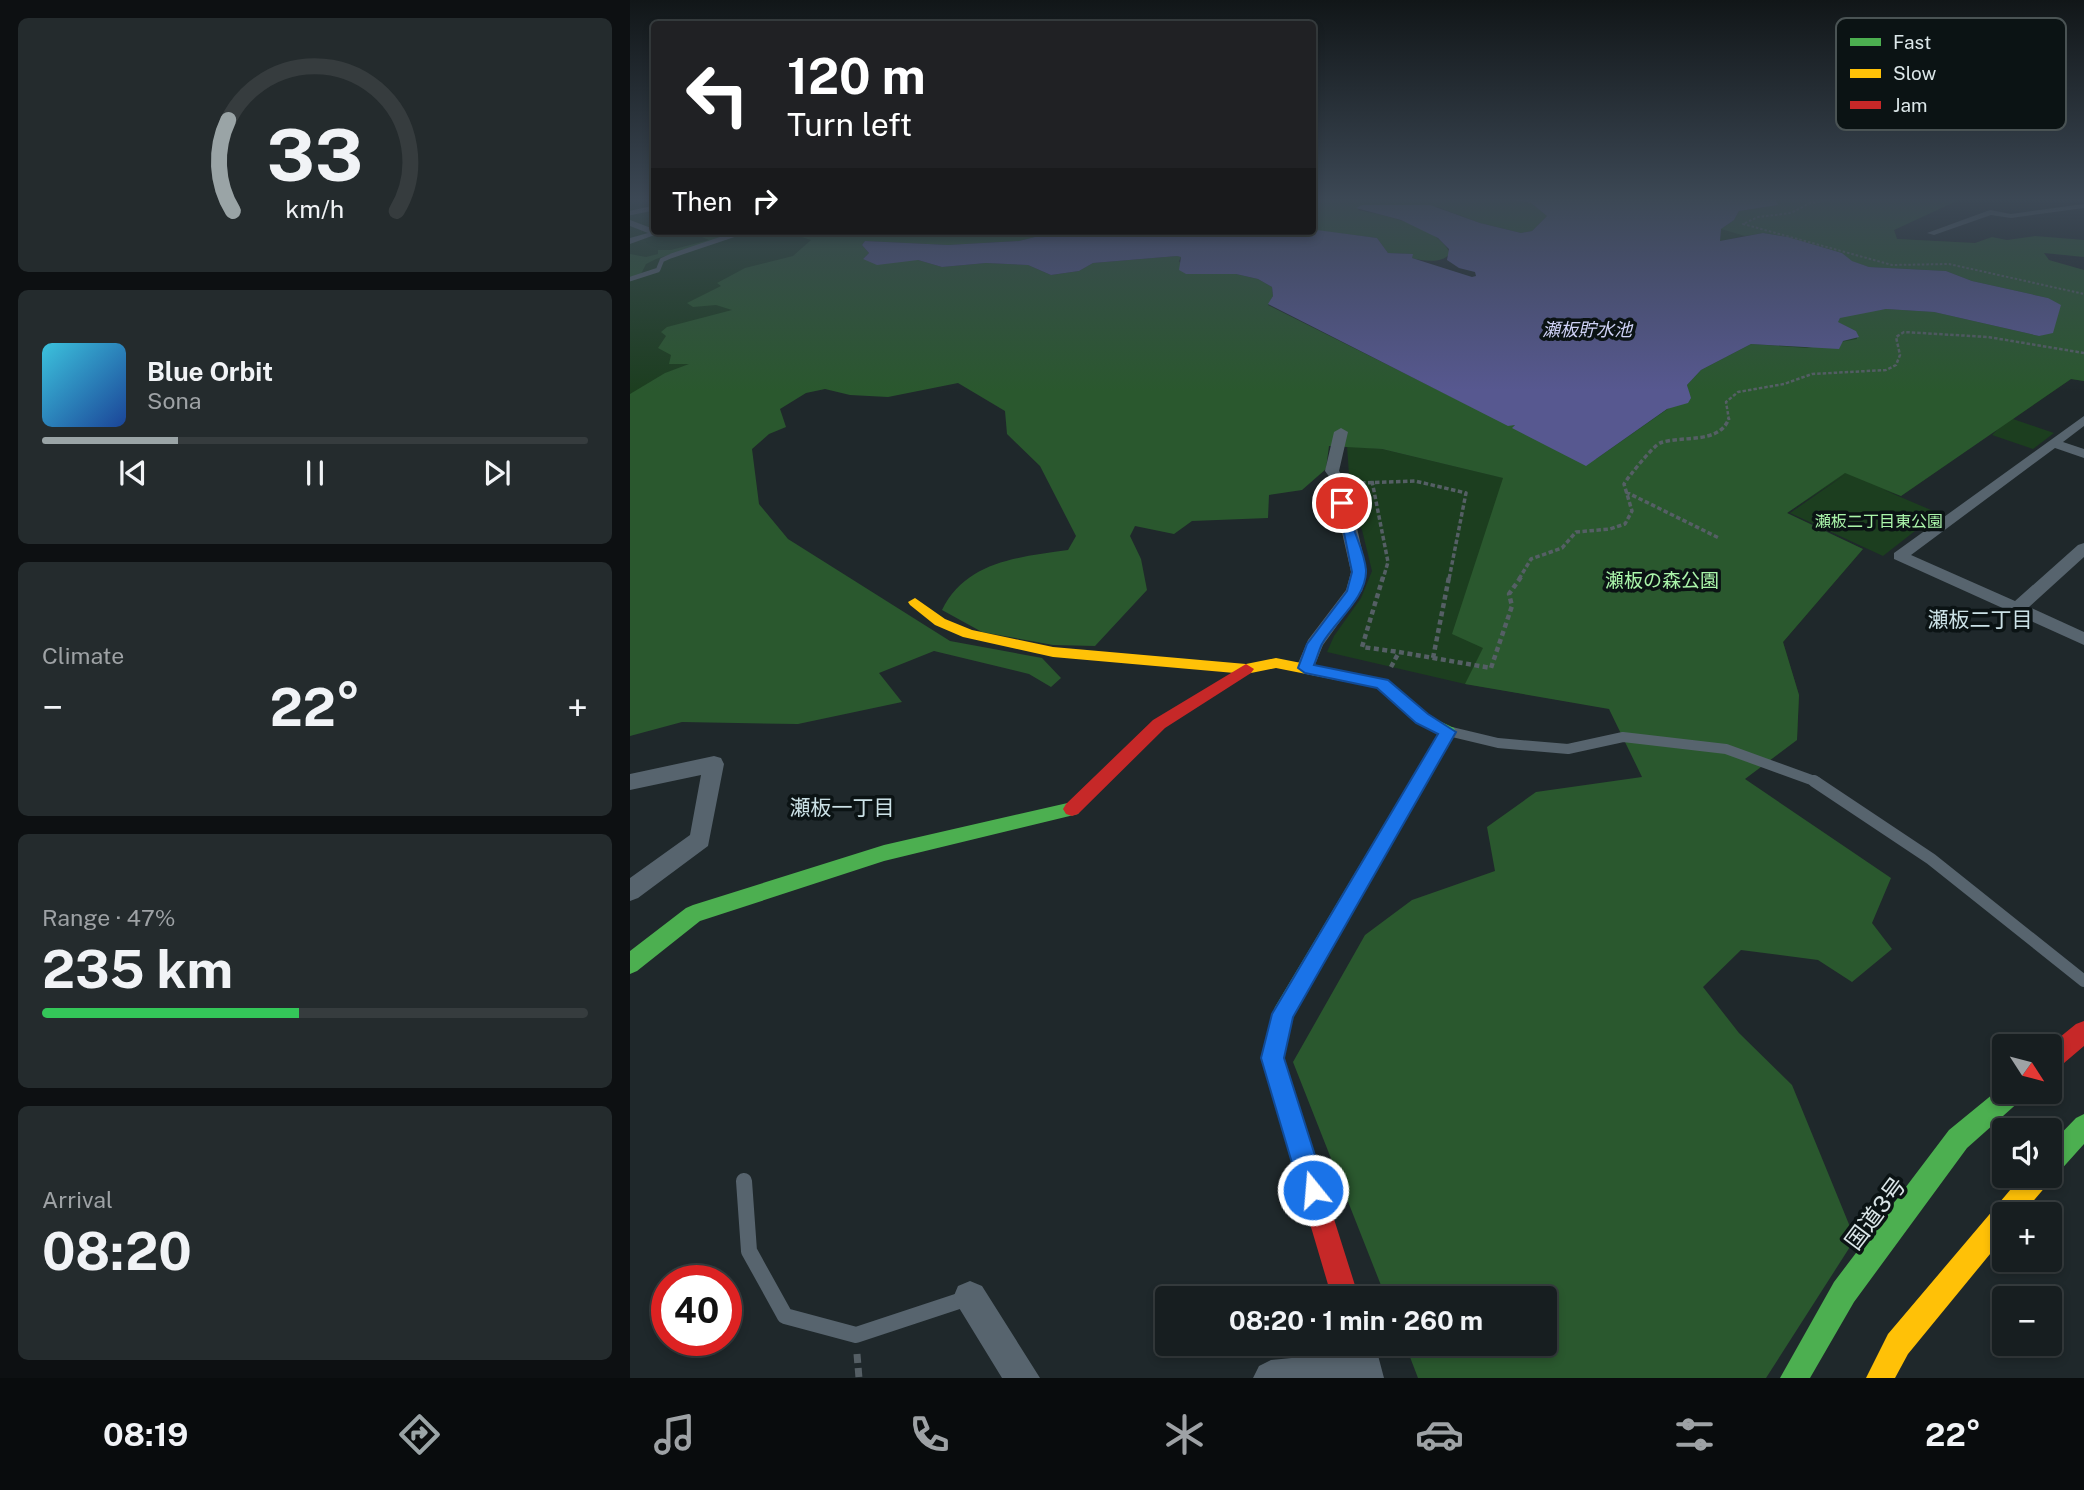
<!DOCTYPE html>
<meta charset="utf-8">
<style>
body{margin:0;font-family:"Public Sans","Noto Sans JP",sans-serif;background:#242b2d;color:#f1f3f6;height:100vh;display:flex;flex-direction:column;font-size:26px;white-space:nowrap}
*{box-sizing:border-box;margin:0}
p{font-size:23px;color:#9ea2a5}
.icon{flex:none;width:38px;height:38px;fill:none;stroke:currentColor;stroke-width:2;stroke-linecap:round;stroke-linejoin:round}
.map{position:relative;flex:1;overflow:hidden}
.panel{display:flex;flex-direction:column;gap:18px;padding:18px;background:#0d1012;width:630px}
.panel>*{flex:none}
.guide{position:absolute;left:21px;top:21px;width:665px;height:214px;border-radius:7px;box-shadow:0 4px 10px #0003,0 0 0 2px #363c3e;background:#202124;color:#fff;overflow:hidden}
.needle{width:46px;rotate:126deg}
.controls{position:absolute;left:1362px;top:1034px;display:grid;gap:14px}
.controls a{display:grid;place-items:center;width:70px;height:70px;border-radius:7px;background:#171e20;box-shadow:0 4px 10px #0003,0 0 0 2px #363c3e;font-size:35px}
.speed{position:absolute;left:21px;top:1265px;display:flex;gap:14px;font-size:35px;font-weight:700;text-align:center}
.speed>*{display:grid;place-content:center;width:91px;height:91px;border-radius:50%;background:#171e20;box-shadow:0 4px 10px #0003,0 0 0 2px #363c3e;line-height:1}
.speed .limit{border:10px solid #d22;background:#fff;color:#111}
.pin{position:absolute;display:grid;place-items:center;width:60px;height:60px;color:#fff;margin:-30px;border:4px solid #fff;border-radius:50%;box-shadow:0 2px 7px #0007}
.me{position:absolute;width:77px;margin:-38px;rotate:343deg;stroke-linejoin:round;filter:drop-shadow(0 0 5px #0008)}
.turn{display:flex;align-items:center;gap:24px;height:147px;padding:0 21px;font-size:32px}
.turn .icon{width:91px;height:91px;stroke-width:2.5}
.turn b{display:block;font-size:49px;line-height:60px}
.then{display:flex;align-items:center;height:66px;padding:0 21px;background:#0003;gap:14px;font-size:26px}
.big{font-size:52px;font-weight:700;line-height:1.1}
.panel .tile{flex:1;display:flex;flex-direction:column;justify-content:center;gap:10px;min-width:0;padding:0 24px;border-radius:10px;background:#242b2d}
.panel .dial{align-items:center;gap:0}
.dial svg{height:182px;overflow:visible;fill:none;stroke:#363c3e;stroke-width:7;stroke-linecap:round;text-anchor:middle}
.dial text{fill:#f1f3f6;stroke:none}
.song{display:flex;align-items:center;gap:21px}
.cover{width:84px;height:84px;border-radius:10px;background:linear-gradient(135deg,hsl(190 70% 55%),hsl(220 70% 35%))}
.played{height:7px;border-radius:4px;background:linear-gradient(90deg,#9aa4a6 25%,#363c3e 25%)}
.keys{display:flex;justify-content:space-around;direction:ltr}
.heat{display:flex;justify-content:space-between;align-items:center;font-size:38px;direction:ltr}
.charge{height:10px;border-radius:5px;background:linear-gradient(90deg,#34c759 47%,#363c3e 0)}
.trip{position:absolute;left:525px;top:1286px;width:402px;height:70px;border-radius:7px;background:#171e20;box-shadow:0 4px 10px #0003,0 0 0 2px #363c3e;font-weight:700;line-height:70px;text-align:center}
.tab-bar{display:flex;height:112px;justify-content:space-around;align-items:center;background:#090c0d;color:#9ea2a5}
.tab-bar .icon{width:49px;height:49px}
.tab-bar .selected{color:#9aa4a6}
.tab-bar b{font-size:32px;color:#f1f3f6}
main{display:flex;flex:1;min-height:0}
.map>svg:first-child{display:block}
.green{fill:#1c3e1f}
.forest{fill:#2a582e}
.water{fill:#575890}
.lines{fill:none;stroke-linecap:round;stroke-linejoin:round}
.path-far4{stroke:#555f65;stroke-width:2;stroke-dasharray:2.5 2;stroke-linecap:butt}
.path-far3{stroke:#555f65;stroke-width:2.5;stroke-dasharray:3.5 2;stroke-linecap:butt}
.path-far2{stroke:#555f65;stroke-width:3.5;stroke-dasharray:4.5 2.5;stroke-linecap:butt}
.path-far1{stroke:#555f65;stroke-width:4.5;stroke-dasharray:5 3.5;stroke-linecap:butt}
.path{stroke:#555f65;stroke-width:7;stroke-dasharray:9 5;stroke-linecap:butt}
.lane-far3{stroke:#57646e;stroke-width:4.5}
.lane-far2{stroke:#57646e;stroke-width:10}
.lane-far1{stroke:#57646e;stroke-width:12}
.lane{stroke:#57646e;stroke-width:16}
.street{fill:#57646e;fill-rule:evenodd}
.fast{fill:#4caf50;fill-rule:evenodd}
.slow{fill:#ffc107;fill-rule:evenodd}
.jam{fill:#c62828;fill-rule:evenodd}
.route{fill:#1a73e8;stroke:#114b97;stroke-width:2}
.labels{text-anchor:middle;dominant-baseline:central;stroke-width:7;stroke-linejoin:round;paint-order:stroke}
.far-park-label{font-size:16px;fill:#aaf5aa;stroke:#0b1314}
.far-water-label{font-size:18px;font-style:italic;fill:#cfd2f6;stroke:#0b1314}
.park-label{font-size:19px;fill:#aaf5aa;stroke:#0b1314}
.neighbourhood-label{font-size:21px;fill:#cbe1e6;stroke:#0b1314}
.near-street-label{font-size:23px;fill:#dce7e9;stroke:#0b1314}
.key{fill:#0b1314;stroke:#4a5354;stroke-width:2}
.key-label{font-size:19px;fill:#dce7e9}
</style>
<main>
<section class="panel">
<div class="tile dial"><svg viewBox="0 0 100 80">
<path d="M14 69A42 42 0 1 1 86 69"/>
<path d="M14 69A42 42 0 0 1 12 29" stroke="#9aa4a6"/>
<text x="50" y="56" font-size="32" font-weight="700">33</text>
<text x="50" y="72" font-size="11">km/h</text>
</svg></div>
<div class="tile">
<div class="song"><i class="cover"></i><div><b>Blue Orbit</b><p>Sona</p></div></div>
<div class="played"></div>
<div class="keys"><svg class="icon" aria-label="previous" viewBox="0 0 24 24"><path d="M18 5L8 12l10 7zM5 5v14"/></svg><svg class="icon" aria-label="pause" viewBox="0 0 24 24"><path d="M8 5v14M16 5v14"/></svg><svg class="icon" aria-label="next" viewBox="0 0 24 24"><path d="M6 5l10 7-10 7zM19 5v14"/></svg></div>
</div>
<div class="tile"><p>Climate</p>
<div class="heat"><a>−</a><b class="big">22°</b><a>+</a></div>
</div>
<div class="tile"><p>Range · 47%</p><b class="big">235 km</b><div class="charge"></div></div>
<div class="tile"><p>Arrival</p><b class="big">08:20</b></div>
</section>
<div class="map">
<svg width="1454" height="1378" viewBox="0 0 1454 1378">
<rect width="100%" height="100%" fill="#1f282b"/>
<!-- green -->
<path class="green" d="M0,198h24v33h189l-213,202z
M1145,198h188l-69,32 3,9 78,4 109,27v111l-13,-2 -58,40 41,14 -21,16 -41,-14 7,-7 -98,68 -17,-6 54,23 -55,43 -93,-43 56,-39 -59,39 76,36 -80,93 16,53 -2,45 -332,-56 -138,-32 7,-16 27,-38 11,-27 -10,-41 -10,-14 -5,-70 35,3 122,29 250,-244 -34,7 1,-12 54,-23z"/>
<!-- forest -->
<path class="forest" d="M683,198h184l34,5 16,13 -15,15 -11,2 -41,-10 -43,-16 -75,-2 -4,5c27,5 79,16 92,43 -7,11 -26,8 -39,5l1,-4 -24,-1 -11,-15 -64,-8v-22l3,-2z
M1145,198h188l-69,32 3,9 78,4 17,-6 15,3 28,-4 49,4v17l-40,-4 5,7 35,10v111l-13,-2 -170,117 -56,-23 -58,40 76,36 -80,93 16,53 -2,45 -52,39 146,99 -19,45 20,26 -40,33 -34,-22 -77,-10 -38,37 36,46 53,52 63,154 -89,139h-348l-13,-34h140v-46h-159l-93,-236 72,-127 47,-35 83,-29 -8,-44 49,-35 106,-15 -33,-68 -144,-25 18,-36 -31,-14 51,-156 -121,-29 -53,-3 -3,23 -24,21 -33,5 -1,23 -76,3 -18,13 -39,-8 -5,10 11,23 6,31 -52,56 -42,-1 -71,-13 -40,-22c24,-49 77,-53 126,-60l8,-14 -36,-70 -33,-32 -2,-23 -47,-28 -70,14 -38,-2 -25,-6 -19,4 -26,16 6,18 -17,7 -17,15 7,55 29,35 162,102 92,17 19,20 -10,9 -22,-13 -95,-23 -55,22 23,29 -104,22 -116,-2 -52,14v-342l35,-21 24,-9h-20l2,-9 -13,-7 8,-12 -5,-4 6,-5 65,-17 -16,-5 -23,2 -6,-4 34,-17 -4,-3 28,-15 48,-12 18,-16 -18,-6 3,-3 206,1 33,5 -16,4 -71,4 -83,-4 -3,4 7,8 -6,6 55,1 24,7 44,-4 42,2 23,10 28,-4 14,-8 84,-7 4,1 -2,4 7,13h50l22,5 14,8 1,9 -5,9 240,120 4,-1 4,2 -3,1 83,32 93,-65 -2,-9 14,-15 50,-26 56,4 50,-9 -1,-8 -19,-9 5,-7 44,-6 48,3 105,24 9,-38 -76,-17 -26,-10 -77,-4 -18,-6 -9,-8 -54,-16 -25,-4 -18,3 -24,-7 13,-9 5,-9 39,-6z
M95,231h18l-87,28 -10,5 -5,10 -11,4v-24l16,3 12,-3v-4h13l38,-10 -7,-3z"/>
<!-- water -->
<path class="water" d="M867,198h278l3,7 -39,6 -5,9 -13,9 -1,12 43,-8 25,4 54,16 10,8 17,6 77,4 26,10 76,17 13,7 -8,28 -14,3 -105,-24 -48,-3 -46,9 -2,4 18,9 3,6 -16,4 -4,8 -88,-5 -50,26 -14,15 4,13 -3,5 -21,6 -81,57 -74,-38 3,-3 -7,1 -240,-122 5,-8 -1,-9 -14,-8 -22,-5h-50l-7,-4 2,-13 -4,-1 -84,7 -14,8 -28,4 -23,-10 -42,-2 -44,4 -24,-7 -41,5 -14,-6 6,-6 -7,-8 3,-4 83,4 71,-4 16,-4 -58,-6 340,-1 60,8 11,15 25,1 -1,4 60,19 4,-1 -1,-4 -16,-4 -12,-8 2,-11 -11,-11 -37,-18 -45,-12 6,-3h68l50,18 41,10 11,-2 15,-15 -16,-13z"/>
<g class="lines">
<!-- path-far4 -->
<path class="path-far4" d="M1212,198l-32,5 -19,10 -33,4 -15,7 149,41 57,-1 135,30"/>
<!-- path-far3 -->
<path class="path-far3" d="M1099,420l-3,-18 12,-10 46,-8 28,-10 74,-4 10,-5 4,-10 -4,-18 8,-5 84,5 96,16"/>
<!-- path-far2 -->
<path class="path-far2" d="M742,481l16,81 -5,17
M731,483l54,-2 51,12 -17,86
M996,492l93,46
M889,579l12,-20 31,-11 14,-16 34,-3 15,-5 7,-13 -8,-27c4,-7 30,-39 36,-41 21,-8 60,2 69,-25"/>
<!-- path-far1 -->
<path class="path-far1" d="M753,577l-21,70 37,5
M803,658l16,-81
M761,667l8,-15 92,16 21,-62 -3,-12 12,-17"/>
<!-- path -->
<path class="path" d="M227,1354l2,24"/>
<!-- lane-far3 -->
<path class="lane-far3" d="M0,213l24,-5
M0,279l28,-9 4,-10 9,-4 74,-25"/>
<!-- lane-far2 -->
<path class="lane-far2" d="M822,732l46,11 70,6 55,-12 103,12 91,33"/>
<!-- lane-far1 -->
<path class="lane-far1" d="M1184,781l117,78 153,122"/>
<!-- lane -->
<path class="lane" d="M114,1181l5,70 36,65 71,19 112,-37"/>
<!-- street -->
<path class="street" d="M1454,204v4l-73,10 -20,-3 -57,20 -7,-2 63,-23 21,4z
M0,220l29,11 1,2 -30,11v-6l18,-5 -18,-7z
M1454,416v10l-21,16 21,7v9l-29,-10 -144,107 104,46 63,-56 6,-2v14l-55,50 55,25v13l-190,-86v-6z
M711,428l7,4 -9,39 11,15v33l7,9 10,44 -5,19 -39,54 -11,27 -7,2 -9,-6 12,-28 38,-50 5,-18 -10,-44 -7,-9 2,-33 -11,-15 9,-39z
M84,756l7,2 3,6 -16,82 -70,52 -8,3v-23l60,-43 11,-60 -71,15v-16z
M340,1281l12,5 58,92h-38l-49,-80 5,-12z
M711,1344h34l9,34h-131l6,-12 12,-6 72,-7z"/>
<!-- fast -->
<path class="fast" d="M793,713l31,15 2,4 -163,285 -6,22 -8,3 -8,-3 -3,-8 7,-24 163,-273 -21,-11 -2,-4 2,-4z
M442,802l6,2 3,5 -3,5 -194,47 -184,60 -63,50 -7,3v-23l56,-43 7,-3 191,-60z
M1374,1085v7h21l-4,8 -54,48 -113,154 -44,76h-30l54,-96 115,-152z
M1454,1114v30l-26,29 -9,3h-1l1,-30 27,-28z"/>
<!-- slow -->
<path class="slow" d="M285,598l30,21 27,11 81,17 193,17 30,-6 106,21 6,1 43,39 -8,6 -6,-2 -40,-35 -101,-20 -30,6 -193,-17 -90,-20 -28,-12 -25,-20 -2,-3z
M1419,1173l1,3 -3,9 -25,29h-18v23l-96,117 -13,24h-29l22,-44 134,-158h27z"/>
<!-- jam -->
<path class="jam" d="M616,664l8,5 -3,4 -86,55 -87,86 -6,2 -6,-2 -3,-5 3,-5 87,-84z
M649,1020l8,3 3,8 -7,27 76,240h-27l-71,-240 10,-35z
M1454,1021v25l-27,23 -8,3v-26l27,-22z"/>
</g>
<!-- sky -->
<linearGradient id="sky" x2="0" y2="1"><stop stop-color="#111618"/><stop offset="0.51" stop-color="#3c4855"/><stop offset="1" stop-color="#3c4855" stop-opacity="0"/></linearGradient>
<rect width="1454" height="391" fill="url(#sky)"/>
<!-- route -->
<path class="route" d="M708,500l11,3c-1,23 15,43 17,67 1,28 -31,51 -44,74 -3,6 -5,14 -8,21l74,15 40,34 28,18 -163,285 -9,41 42,132 -4,9 -9,3 -9,-3 -4,-9 -39,-132 11,-44 166,-280 -22,-11 -39,-35 -72,-15 -7,-5 9,-24 40,-53 5,-19 -9,-44 -7,-9z"/>
<g class="labels">
<!-- far-park labels -->
<g class="far-park-label">
<text x="1249" y="521">瀬板二丁目東公園</text>
</g>
<!-- far-water labels -->
<g class="far-water-label">
<text x="957" y="329">瀬板貯水池</text>
</g>
<!-- park labels -->
<g class="park-label">
<text x="1032" y="580">瀬板の森公園</text>
</g>
<!-- neighbourhood labels -->
<g class="neighbourhood-label">
<text x="1350" y="619">瀬板二丁目</text>
<text x="212" y="807">瀬板一丁目</text>
</g>
<!-- near-street labels -->
<g class="near-street-label">
<text transform="translate(1245 1213) rotate(-53)">国道3号</text>
</g>
</g>
<!-- legend -->
<rect x="1206" y="18" width="230" height="112" rx="10" class="key"/>
<rect x="1220" y="38" width="31" height="8" fill="#4caf50"/>
<rect x="1220" y="69" width="31" height="9" fill="#ffc107"/>
<rect x="1220" y="101" width="31" height="8" fill="#c62828"/>
<g class="key-label">
<text x="1263" y="49">Fast</text>
<text x="1263" y="80">Slow</text>
<text x="1263" y="112">Jam</text>
</g>
</svg>
<div class="controls">
<a><svg class="needle" viewBox="-14 -14 28 28"><path d="M0-13l5 13h-10z" fill="#e53935"/><path d="M0 13l5-13h-10z" fill="#9ea2a5"/></svg></a>
<a><svg class="icon" aria-label="sound" viewBox="0 0 24 24"><path d="M4 9h4l5-4v14l-5-4H4zM17 9q2 3 0 6"/></svg></a>
<a>+</a>
<a>−</a>
</div>
<div class="speed"><div class="limit">40</div></div>
<div class="pin" style="left:712px;top:503px;background:#d93025"><svg class="icon" aria-label="arrive" viewBox="0 0 24 24"><path d="M6 21V4h12l-3 4 3 4H6"/></svg></div>
<svg class="me" style="left:683px;top:1190px" viewBox="-20 -20 40 40"><circle r="17" fill="#1a73e8" stroke="#fff" stroke-width="3"/><path d="M0-11L8 9 0 5-8 9z" fill="#fff"/></svg>
<div class="trip">08:20 · 1 min · 260 m</div>
<div class="guide">
<div class="turn"><svg class="icon" aria-label="left" viewBox="0 0 24 24"><path d="M17 20v-9H6M10 6l-5 5 5 5"/></svg><div><b>120 m</b>Turn left</div></div>
<div class="then">Then<svg class="icon" aria-label="right" viewBox="0 0 24 24"><path d="M7 20v-9h11M14 6l5 5-5 5"/></svg></div>
</div>
</div>
</main>
<nav class="tab-bar">
<b>08:19</b>
<svg class="icon selected" aria-label="directions" viewBox="0 0 24 24"><path d="M12 3l9 9-9 9-9-9zM9 14v-3h6M13 9l2 2-2 2"/></svg>
<svg class="icon" aria-label="music" viewBox="0 0 24 24"><path d="M9 18V5l10-2v13"/><circle cx="6" cy="18" r="3"/><circle cx="16" cy="16" r="3"/></svg>
<svg class="icon" aria-label="phone" viewBox="0 0 24 24"><path d="M5 4h4l2 5-3 2q2 4 5 5l2-3 5 2v4C11 20 4 13 5 4z"/></svg>
<svg class="icon" aria-label="climate" viewBox="0 0 24 24"><path d="M12 3v18M4 7l16 10M4 17L20 7"/></svg>
<svg class="icon" aria-label="car" viewBox="0 0 24 24"><path d="M5 17H2v-5l4-1 3-4h7l3 4 3 1v5h-3M9 17h6M6 11h13"/><circle cx="7" cy="17" r="2"/><circle cx="17" cy="17" r="2"/></svg>
<svg class="icon" aria-label="filters" viewBox="0 0 24 24"><path d="M4 7h16M4 17h16"/><circle cx="9" cy="7" r="2"/><circle cx="15" cy="17" r="2"/></svg>
<b>22°</b>
</nav>
